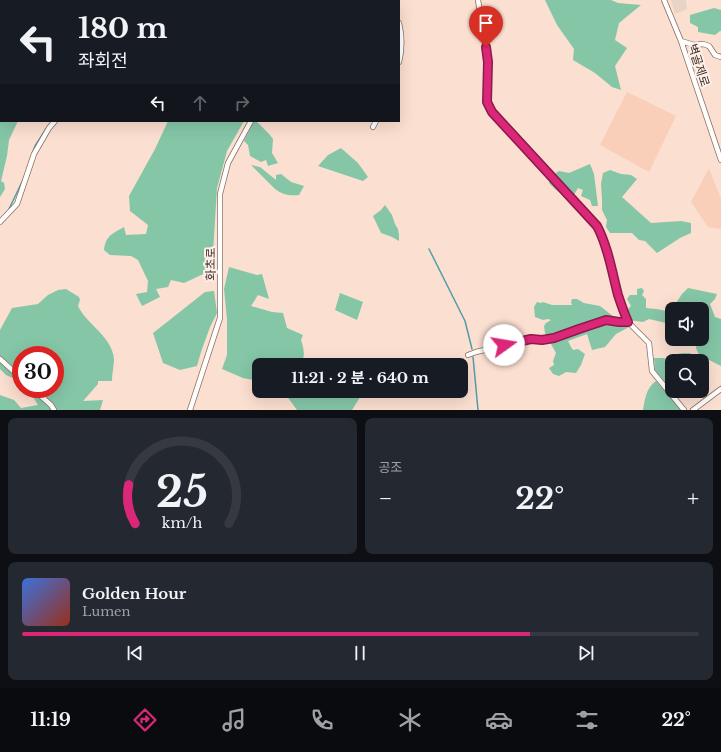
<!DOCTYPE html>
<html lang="ko">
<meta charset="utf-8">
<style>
body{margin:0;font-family:"Libre Baskerville","Noto Sans KR",serif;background:#242831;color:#f1f3f6;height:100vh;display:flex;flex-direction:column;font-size:15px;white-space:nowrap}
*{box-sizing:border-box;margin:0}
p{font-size:13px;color:#9ea1a6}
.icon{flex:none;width:22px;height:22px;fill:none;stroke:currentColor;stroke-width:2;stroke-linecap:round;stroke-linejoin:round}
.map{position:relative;height:410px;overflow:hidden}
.panel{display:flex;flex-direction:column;gap:8px;padding:8px;background:#0d0f14;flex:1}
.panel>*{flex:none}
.guide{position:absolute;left:0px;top:0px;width:400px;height:122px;box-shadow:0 4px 16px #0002;background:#171b24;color:#f1f3f6;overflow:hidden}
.controls{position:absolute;left:665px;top:302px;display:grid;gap:8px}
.controls a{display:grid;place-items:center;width:44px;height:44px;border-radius:8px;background:#171b24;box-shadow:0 4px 16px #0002;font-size:20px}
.speed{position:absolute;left:12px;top:346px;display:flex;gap:8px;font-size:20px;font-weight:700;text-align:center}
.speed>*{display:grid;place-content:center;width:52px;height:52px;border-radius:50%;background:#171b24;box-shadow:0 4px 16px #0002;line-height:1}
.speed .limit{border:6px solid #d22;background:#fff;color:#111}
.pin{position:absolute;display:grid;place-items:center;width:34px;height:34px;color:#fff;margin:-41px -17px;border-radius:50% 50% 50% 0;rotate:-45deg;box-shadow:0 0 4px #0007}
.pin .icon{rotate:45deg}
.me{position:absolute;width:44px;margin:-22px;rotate:77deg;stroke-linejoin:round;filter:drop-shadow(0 0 3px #0008)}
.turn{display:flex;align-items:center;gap:14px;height:84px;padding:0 12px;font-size:18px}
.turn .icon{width:52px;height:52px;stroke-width:2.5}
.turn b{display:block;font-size:28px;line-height:34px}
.lanes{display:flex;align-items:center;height:38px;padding:0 12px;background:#0003;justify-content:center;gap:20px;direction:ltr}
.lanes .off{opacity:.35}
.big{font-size:30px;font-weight:700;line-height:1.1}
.panel .card{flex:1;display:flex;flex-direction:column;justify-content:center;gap:6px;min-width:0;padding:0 14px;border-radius:8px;background:#242831}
.panel .dial{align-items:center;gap:0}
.dial svg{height:104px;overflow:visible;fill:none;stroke:#363941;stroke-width:7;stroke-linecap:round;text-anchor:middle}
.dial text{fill:#f1f3f6;stroke:none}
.song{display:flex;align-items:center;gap:12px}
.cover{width:48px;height:48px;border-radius:6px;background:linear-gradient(135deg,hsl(220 70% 55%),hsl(10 70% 35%))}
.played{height:4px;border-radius:2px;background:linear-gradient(90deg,#db2777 75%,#363941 75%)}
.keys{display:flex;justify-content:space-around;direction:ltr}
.heat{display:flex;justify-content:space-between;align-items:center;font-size:22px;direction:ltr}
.panel .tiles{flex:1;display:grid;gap:8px;grid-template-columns:1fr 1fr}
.card:last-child{grid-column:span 2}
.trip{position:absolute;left:252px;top:358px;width:216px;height:40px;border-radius:8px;background:#171b24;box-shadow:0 4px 16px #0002;font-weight:700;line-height:40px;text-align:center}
.tabs{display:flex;height:64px;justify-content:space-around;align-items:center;background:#090b0e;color:#9ea1a6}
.tabs .icon{width:28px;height:28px}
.tabs .on{color:#db2777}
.tabs b{font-size:18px;color:#f1f3f6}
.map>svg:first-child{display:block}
.commercial{fill:#e8d4c6}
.built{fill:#f9cfb9}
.green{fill:#85c6a7}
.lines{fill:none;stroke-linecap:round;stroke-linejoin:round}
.stream{stroke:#539dab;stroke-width:1.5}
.minor-casing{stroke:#8d6e5d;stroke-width:6}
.minor{stroke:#fff;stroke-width:4.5}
.route-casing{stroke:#8e194d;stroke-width:10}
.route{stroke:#db2777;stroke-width:7}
.labels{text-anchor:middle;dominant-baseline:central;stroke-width:4;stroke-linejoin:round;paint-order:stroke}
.street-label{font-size:12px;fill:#3d2f28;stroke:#feefe8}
</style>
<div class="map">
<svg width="721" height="410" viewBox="0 0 721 410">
<rect width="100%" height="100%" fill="#fbdfd0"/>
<!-- commercial -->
<path class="commercial" d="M671,0h15l1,9 -12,5z"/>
<!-- built -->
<path class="built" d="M627,92l49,24 -27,56 -49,-27z
M709,168l12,31v30l-13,-2 -17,-25z"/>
<!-- green -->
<path class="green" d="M545,0h66l7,3 23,2 -22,18 -4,17 12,8 -12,18 6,24 -9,-3 -17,-14 -22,-13 1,-11 -17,-24z
M714,8l7,2v21h-1l-5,4 -17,-3v-5l-8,-4v-8z
M0,65h1v56h17l-9,19 -2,16 -6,25 3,2 1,6 -5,8z
M168,121h76l-17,30 -10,37 -5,82 -28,13 -13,-3 -3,7 -12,2 4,8 -18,9 -6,-12 11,-2 1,-11 -10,-21 -7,-4 -21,-1 -6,-5c2,-15 8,-16 20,-23l2,8 20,-1 2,-9 -18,-14 -1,-15 26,-47z
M254,121h2c6,6 12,11 17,18l-1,14 6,10 -10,3 -2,-6 -5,2 -11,-6 -2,-11 -4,-4z
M341,148l17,15 10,14 -5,4 -45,-15 10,-11z
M590,164l4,10 4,32h-6l-2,-6 -9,-4 2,-6 -5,-2 -3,5 -1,4 -10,-1 -9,-7 -6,-6 4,-8 6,-4 10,2z
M251,165l9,2 16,13v-5l5,-1 10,8 13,4 -5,9c-9,1 -16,0 -24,-6z
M610,170l11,4 10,1 6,4 -15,18 29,26 30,-2 10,2v10l-11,5 -23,15 -12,-12 -6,-1 -7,-7h-22l-4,-6 1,-7 -5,-10v-10l-1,-16 2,-11z
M385,205l7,10 3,9 3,5 1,6v6l-7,-4 -11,-4 -8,-17 8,-6z
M229,267l28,8 5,-1 7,25 -11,-4 -7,11 21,6 11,1 4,15 16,7 -2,5c3,9 4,14 1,23l2,2h-45v16l-16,-3 -21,-9 5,-14v-36l-3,-30z
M642,288l2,3 -2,4 4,4v9l10,1 11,2 5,-7 4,-1 6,-9 6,-6 29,6 -2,5 -5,5 5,13 6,2v47l-22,-11 -3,-7 1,-9h5v-30h-30v13l-6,1 -17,-4 -6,3 -14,-2 -3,-9 5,-5 -4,-7 3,-4h7v-6z
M66,289l13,8 1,3 -2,6c9,19 34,30 36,53 0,6 -2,15 -2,22h-14v3l-15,17 20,-1 -3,10h-100v-15l14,5 7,8 17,-3 -8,-13 2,-3h23v-34h-34v22l-6,2 -9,-4 -6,-6v-39l12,-22 26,-4 10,-9 10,-5z
M214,291l3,22 -7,14 -9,25 -4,14 -17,4 -17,-7 -10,-30 9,-7 43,-34z
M340,293l23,9 -6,18 -22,-10z
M572,299h5l7,4 16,3 14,11 15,10 -13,7 -11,13 -13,3 -5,-16 -19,7 3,6 2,3 5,-1 7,5 -4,11 -5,8 -10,-1 -7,4 -6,-2 -4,-6 5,-3 -1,-4 3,-8 -11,-20 -1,-7 2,-3 5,-3 -3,-1 -5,1 -8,-3 -1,-10 3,-5 4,1 2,-1 9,3h20l-1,-3z
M682,353h8l6,5 -3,3 -19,-2 -5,11 3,2v18l-17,-20 -1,-12h10l3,2 5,-5z
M656,381l25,29h-38c2,-11 3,-22 13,-29z
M277,391h82l3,3 -10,16h-55l-11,-15z"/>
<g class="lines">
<!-- stream -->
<path class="stream" d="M137,0v1
M33,152l2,-6 11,-17
M9,209l14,-29
M429,249l36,72 7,28
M473,357l5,53"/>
<defs>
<path id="minor" d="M389,0v1
M478,0l10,63 -1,39 5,10 105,114c11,21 15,46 21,69 3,9 6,18 10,27
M664,0l17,41 40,119
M132,1v-1
M317,1l1,-1
M399,23c3,12 3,27 0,39
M681,41l13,4 9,-1 6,2 6,9 6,2
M373,127l3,-6
M0,222l17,-18 17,-50 15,-26 6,-7
M468,355l8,-3 55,-13h11l12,-1 25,-9 27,-9 13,2h9l21,21 3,28 32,39
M0,359l21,19
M33,389l18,16 3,5
M190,410l30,-92v-124l8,-31 23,-42
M693,410l28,-21"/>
</defs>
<!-- minor casing -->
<use href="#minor" class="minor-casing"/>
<!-- minor -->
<use href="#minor" class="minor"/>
</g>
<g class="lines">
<defs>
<path id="route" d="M486,47l2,15 -1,40 5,10 105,114c11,21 15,46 21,69 3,9 6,18 10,27h-9l-13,-2 -27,9 -25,9 -12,2 -11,-1 -27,6"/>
</defs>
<!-- route casing -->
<use href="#route" class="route-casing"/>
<!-- route -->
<use href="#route" class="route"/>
</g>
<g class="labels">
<!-- street labels -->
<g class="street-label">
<text transform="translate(699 65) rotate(72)">벽골제로</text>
<text transform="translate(210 264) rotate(-90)">화초로</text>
</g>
</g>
</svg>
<div class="controls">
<a><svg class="icon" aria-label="sound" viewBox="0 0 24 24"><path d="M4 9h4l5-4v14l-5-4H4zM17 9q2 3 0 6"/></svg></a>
<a><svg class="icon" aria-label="search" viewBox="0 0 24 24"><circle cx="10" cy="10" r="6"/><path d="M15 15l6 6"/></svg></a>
</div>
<div class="speed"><div class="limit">30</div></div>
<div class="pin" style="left:486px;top:47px;background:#d93025"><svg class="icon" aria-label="arrive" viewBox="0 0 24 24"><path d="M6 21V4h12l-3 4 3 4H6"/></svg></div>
<svg class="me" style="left:504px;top:345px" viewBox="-20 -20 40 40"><circle r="19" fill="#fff"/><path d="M0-13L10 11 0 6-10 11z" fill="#db2777"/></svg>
<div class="trip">11:21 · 2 분 · 640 m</div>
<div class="guide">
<div class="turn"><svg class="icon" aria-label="left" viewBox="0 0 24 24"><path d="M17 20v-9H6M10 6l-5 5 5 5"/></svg><div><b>180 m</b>좌회전</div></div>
<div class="lanes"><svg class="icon" aria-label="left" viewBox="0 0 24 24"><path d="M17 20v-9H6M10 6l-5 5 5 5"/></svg><svg class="icon off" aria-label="ahead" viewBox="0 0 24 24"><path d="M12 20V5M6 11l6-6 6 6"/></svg><svg class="icon off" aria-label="right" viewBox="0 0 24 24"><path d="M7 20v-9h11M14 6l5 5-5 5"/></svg></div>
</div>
</div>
<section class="panel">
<div class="tiles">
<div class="card dial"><svg viewBox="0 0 100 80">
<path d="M14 69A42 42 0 1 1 86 69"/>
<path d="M14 69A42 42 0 0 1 9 39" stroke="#db2777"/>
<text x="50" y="56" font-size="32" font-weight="700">25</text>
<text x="50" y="72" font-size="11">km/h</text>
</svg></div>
<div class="card"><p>공조</p>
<div class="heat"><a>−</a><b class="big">22°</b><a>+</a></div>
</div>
<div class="card">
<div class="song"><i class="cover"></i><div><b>Golden Hour</b><p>Lumen</p></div></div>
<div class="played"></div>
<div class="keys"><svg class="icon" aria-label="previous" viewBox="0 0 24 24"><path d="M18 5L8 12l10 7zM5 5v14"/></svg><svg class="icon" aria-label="pause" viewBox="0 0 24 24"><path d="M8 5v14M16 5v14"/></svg><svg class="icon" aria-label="next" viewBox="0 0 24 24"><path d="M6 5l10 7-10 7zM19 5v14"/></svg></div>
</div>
</div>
</section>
<nav class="tabs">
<b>11:19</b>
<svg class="icon on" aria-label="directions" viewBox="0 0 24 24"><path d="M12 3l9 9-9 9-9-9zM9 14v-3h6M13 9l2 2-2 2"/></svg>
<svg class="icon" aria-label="music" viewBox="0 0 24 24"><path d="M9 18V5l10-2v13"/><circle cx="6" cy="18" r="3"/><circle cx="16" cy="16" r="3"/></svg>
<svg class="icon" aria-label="phone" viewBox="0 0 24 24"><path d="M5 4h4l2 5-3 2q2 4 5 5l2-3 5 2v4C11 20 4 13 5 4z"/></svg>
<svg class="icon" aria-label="climate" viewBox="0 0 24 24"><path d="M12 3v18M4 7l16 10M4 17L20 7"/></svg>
<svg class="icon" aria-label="car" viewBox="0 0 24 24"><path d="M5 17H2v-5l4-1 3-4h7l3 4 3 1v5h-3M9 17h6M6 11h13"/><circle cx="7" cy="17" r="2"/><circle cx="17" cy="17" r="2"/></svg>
<svg class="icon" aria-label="filters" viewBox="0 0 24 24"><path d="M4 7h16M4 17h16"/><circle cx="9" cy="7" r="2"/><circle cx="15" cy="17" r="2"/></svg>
<b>22°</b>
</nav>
